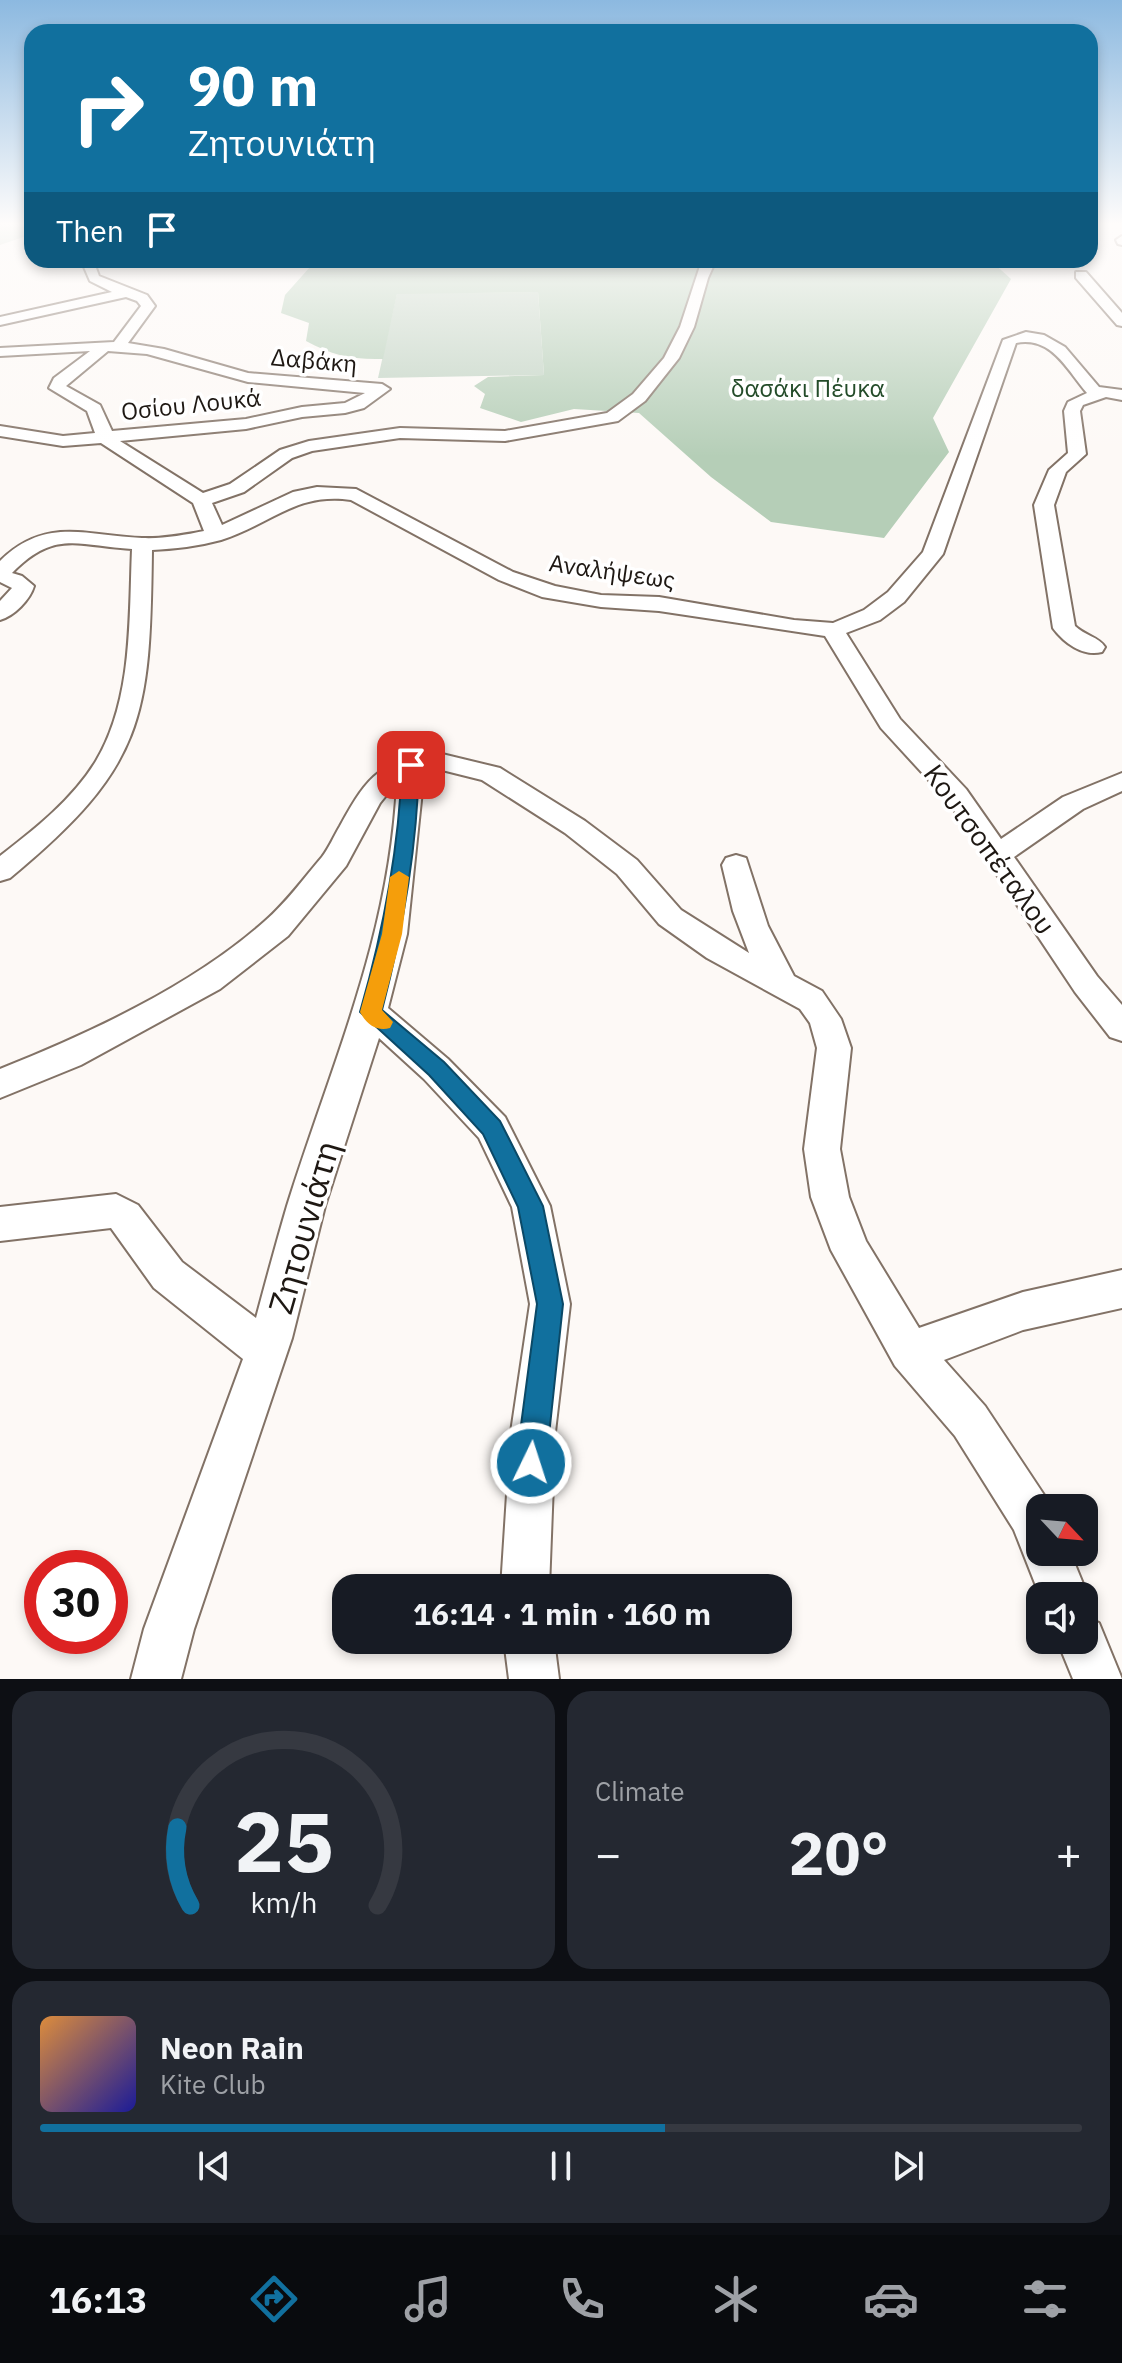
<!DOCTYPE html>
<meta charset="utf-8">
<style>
body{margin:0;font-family:"IBM Plex Sans",sans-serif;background:#242831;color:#f1f3f6;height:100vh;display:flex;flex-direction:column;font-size:30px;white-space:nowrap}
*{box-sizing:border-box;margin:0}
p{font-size:26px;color:#9ea1a6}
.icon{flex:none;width:44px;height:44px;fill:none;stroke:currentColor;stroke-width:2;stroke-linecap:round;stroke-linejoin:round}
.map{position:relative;height:1679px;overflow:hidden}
.details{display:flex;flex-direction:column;gap:12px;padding:12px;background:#0d0f14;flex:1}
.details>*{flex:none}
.hud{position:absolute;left:24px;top:24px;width:1074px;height:244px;border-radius:24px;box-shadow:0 4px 12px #0003;background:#11709e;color:#fff;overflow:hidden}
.needle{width:52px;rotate:116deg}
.tools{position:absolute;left:1026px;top:1494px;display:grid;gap:16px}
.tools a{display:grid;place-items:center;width:72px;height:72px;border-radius:16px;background:#171b24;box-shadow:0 4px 12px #0003;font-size:40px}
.speed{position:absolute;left:24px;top:1550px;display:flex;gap:16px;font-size:40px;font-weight:700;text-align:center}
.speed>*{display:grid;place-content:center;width:104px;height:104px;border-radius:50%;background:#171b24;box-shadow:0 4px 12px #0003;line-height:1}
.speed .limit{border:12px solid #d22;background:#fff;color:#111}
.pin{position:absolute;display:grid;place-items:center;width:68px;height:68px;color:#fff;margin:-34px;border-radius:16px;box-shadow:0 4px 12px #0006}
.me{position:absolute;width:88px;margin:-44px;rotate:4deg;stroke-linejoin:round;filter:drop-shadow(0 0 6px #0008)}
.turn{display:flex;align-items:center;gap:28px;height:168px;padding:0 32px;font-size:36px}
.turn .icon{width:104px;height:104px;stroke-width:2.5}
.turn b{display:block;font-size:56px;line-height:68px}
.then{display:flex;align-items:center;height:76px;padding:0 32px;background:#0003;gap:16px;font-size:30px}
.big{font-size:60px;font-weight:800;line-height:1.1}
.details .tile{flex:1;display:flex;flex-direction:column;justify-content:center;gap:12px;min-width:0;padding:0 28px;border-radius:24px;background:#242831}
.details .dial{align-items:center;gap:0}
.dial svg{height:208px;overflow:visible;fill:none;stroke:#363941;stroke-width:7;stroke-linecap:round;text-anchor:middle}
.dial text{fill:#f1f3f6;stroke:none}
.song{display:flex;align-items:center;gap:24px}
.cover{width:96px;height:96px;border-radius:12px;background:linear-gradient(135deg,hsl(30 70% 55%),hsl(240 70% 35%))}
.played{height:8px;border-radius:4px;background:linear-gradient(90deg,#11709e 60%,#363941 60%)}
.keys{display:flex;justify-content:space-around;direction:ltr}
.heat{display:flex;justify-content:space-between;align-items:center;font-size:44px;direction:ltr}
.details .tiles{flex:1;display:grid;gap:12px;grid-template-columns:1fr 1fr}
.tile:last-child{grid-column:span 2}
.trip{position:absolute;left:332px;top:1574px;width:460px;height:80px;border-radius:24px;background:#171b24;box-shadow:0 4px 12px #0003;font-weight:800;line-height:80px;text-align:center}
.tab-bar{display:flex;height:128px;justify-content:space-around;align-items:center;background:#090b0e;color:#9ea1a6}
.tab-bar .icon{width:56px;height:56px}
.tab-bar .active{color:#11709e}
.tab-bar b{font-size:36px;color:#f1f3f6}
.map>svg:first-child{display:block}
.green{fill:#c1d3c3}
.forest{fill:#b5ceb7}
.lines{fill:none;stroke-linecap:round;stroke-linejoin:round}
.street-casing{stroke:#827266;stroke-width:4}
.street{fill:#fff;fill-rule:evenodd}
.route{fill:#11709e;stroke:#0b4967;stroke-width:2}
.slow{fill:#f59e0b}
.labels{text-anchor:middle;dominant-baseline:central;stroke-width:7;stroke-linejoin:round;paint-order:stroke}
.far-street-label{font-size:24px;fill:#1e1813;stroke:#fff}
.far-park-label{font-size:24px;fill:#234b29;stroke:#fff}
.street-label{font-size:28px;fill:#1e1813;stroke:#fff}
.near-street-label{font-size:34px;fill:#1e1813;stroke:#fff}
</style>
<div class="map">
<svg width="1122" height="1679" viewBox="0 0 1122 1679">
<rect width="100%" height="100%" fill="#fdf9f6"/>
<!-- green -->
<path class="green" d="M0,222h32v12l-32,11z
M538,292l6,83 -166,3 19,-85z"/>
<!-- forest -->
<path class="forest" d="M310,260h303l55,7 40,-7h282l21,19 -78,139 16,34 -65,86 -113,-16 -60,-45 -72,-64 -65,-4 -53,13 -41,-14 5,-14 -11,-8 14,-9 56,-2 -6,-83 -141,2 -14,65c-31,1 -51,-4 -77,-18l3,-18 -28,-10 4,-18 25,-28z"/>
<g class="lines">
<defs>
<path id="street" d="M1122,236v9l-4,-1 -2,-4z
M81,260h12l6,16 48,19 8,11 -27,37 36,6 84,24 134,11 8,5 -26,19 -19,5 -43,4 -56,12 -126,12 83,52 27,-9 50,-34 29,-9 91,-13 105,3 102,-18 26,-19 31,-36 16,-31 20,-61 4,-6h12l-8,18 -14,49 -15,31 -34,43 -27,20 -113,20 -105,-3 -88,13 -20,7 -48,34 -32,11 10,22 71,-33 24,-5 39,2 157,83 42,14 46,9 58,2 135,23 39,3 31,-13 24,-18 35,-40 80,-212 23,-8 18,3 21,12 34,40 23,3v10l-16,-3 -23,8 -3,6 6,43 -20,18 -12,33 21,121c9,9 24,11 30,21l-3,5c-19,5 -38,-9 -49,-24l-19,-123 15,-35 19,-17 -4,-42 4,-9 19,-9c-20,-23 -35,-57 -71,-50l-73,211 -39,48 -24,18 -34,13 54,86 66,70 35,50 62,-42 59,-24v18l-39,18 -69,48 83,119 25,29v36l-12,-4 -35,-45 -127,-191 -67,-73 -56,-92 -166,-25 -58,-4 -59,-10 -43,-17 -148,-80c-56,-8 -81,25 -130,40 -22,6 -47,9 -69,10 -2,169 -7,216 -142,328l-10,3v-25c35,-27 73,-57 96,-95 37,-62 33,-143 36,-212 -54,-3 -77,-20 -120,24l10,3 12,10c-4,14 -20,30 -34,34v-19l12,-13 -12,-6v-21c46,-45 86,-25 142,-23 21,1 42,-3 62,-7l-11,-28 -92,-60 -38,3 -63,-10v-10l63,10 32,-3 -8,-22 -38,-23 5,-10 36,-27 -90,5v-8l114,-6 27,-36 -4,-5 -11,-4 -126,28v-8l112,-25 -22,-11zM108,351l39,3 101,28 117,11 -20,10 -43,4 -56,12 -134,12 -12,-26 -34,-19z
M1076,272h10l36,41v13l-5,-1 -41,-47z
M442,754l58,14 85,53 52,39 44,50 68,43 -16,-42 -11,-46 4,-7 10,-3 10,3 22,68 26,50 28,15 19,28 10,29 -11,101 9,48 17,44 53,87 104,-36 99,-22v38l-99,22 -79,30 41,46 63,95 3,7h-11v44h30l18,44 -4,10v-10h-44l-26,-66 -59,-94 -60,-70 -64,-116 -20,-53 -7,-48 13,-101 -7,-25 -10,-14 -93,-51 -48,-34 -42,-50 -52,-41 -83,-53 -40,-10 -18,2 -17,162 -19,74 60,51 57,58 45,89 20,98 -15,128 -6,156h-48l10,-156 19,-128 -18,-97 -33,-69 -55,-59 -45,-41 -54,168 -33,132 -98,291 -13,50h-50l13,-50 99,-270 -89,-71 -43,-60 -111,13v-34l116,-13 22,11 44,57 74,56c10,-37 20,-75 31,-112 45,-144 103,-269 110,-424l-17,21 -34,63 -58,70 -68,53 -139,76 -81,33v-29c90,-36 192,-83 265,-148 21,-18 39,-43 57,-64 7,-9 12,-21 18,-31 29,-53 41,-66 102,-72z
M1084,1616l15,7 23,56h-49l-16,-39h27z
M504,1640h50l5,39h-50z"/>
</defs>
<!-- street casing -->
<use href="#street" class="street-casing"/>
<!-- street -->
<use href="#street" class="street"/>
</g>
<!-- sky -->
<linearGradient id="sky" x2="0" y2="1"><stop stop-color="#8cb9e0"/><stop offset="0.49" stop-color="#fefcfb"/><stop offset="1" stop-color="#fefcfb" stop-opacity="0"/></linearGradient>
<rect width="1122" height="457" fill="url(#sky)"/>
<!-- route -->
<path class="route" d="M411,760l8,5c-2,83 -16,165 -37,245l62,52 56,59 43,85 20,98 -17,159 -5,10 -10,5 -10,-5 -5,-10 21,-159 -19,-97 -35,-73 -54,-59 -69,-63c23,-80 39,-163 42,-247z"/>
<!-- slow -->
<path class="slow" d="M399,871l10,6 -7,57 -20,76 11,12 -3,6c-13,4 -24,-4 -30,-16l22,-78 8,-57z"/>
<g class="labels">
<!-- far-street labels -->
<g class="far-street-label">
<text transform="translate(314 360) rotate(5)">Δαβάκη</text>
<text transform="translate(191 404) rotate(-6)">Οσίου Λουκά</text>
<text transform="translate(612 571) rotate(8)">Αναλήψεως</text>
</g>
<!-- far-park labels -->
<g class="far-park-label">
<text x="808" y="388">δασάκι Πέυκα</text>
</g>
<!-- street labels -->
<g class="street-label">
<text transform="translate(990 849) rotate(54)">Κουτσοπέταλου</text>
</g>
<!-- near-street labels -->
<g class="near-street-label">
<text transform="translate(303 1227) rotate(-74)">Ζητουνιάτη</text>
</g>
</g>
</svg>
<div class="tools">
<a><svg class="needle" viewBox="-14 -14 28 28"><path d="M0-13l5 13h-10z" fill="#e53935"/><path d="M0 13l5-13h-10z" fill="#9ea1a6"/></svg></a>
<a><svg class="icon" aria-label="sound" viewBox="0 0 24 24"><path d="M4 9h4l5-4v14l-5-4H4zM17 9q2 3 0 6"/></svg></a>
</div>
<div class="speed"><div class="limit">30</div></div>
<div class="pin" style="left:411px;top:765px;background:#d93025"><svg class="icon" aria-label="arrive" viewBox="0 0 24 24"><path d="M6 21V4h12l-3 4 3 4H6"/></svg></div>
<svg class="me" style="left:531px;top:1463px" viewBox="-20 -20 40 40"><circle r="17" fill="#11709e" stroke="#fff" stroke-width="3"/><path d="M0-11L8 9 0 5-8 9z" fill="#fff"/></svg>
<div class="trip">16:14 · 1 min · 160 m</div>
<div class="hud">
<div class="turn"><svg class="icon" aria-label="right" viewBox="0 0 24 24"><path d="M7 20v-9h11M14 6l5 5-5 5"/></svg><div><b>90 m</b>Ζητουνιάτη</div></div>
<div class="then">Then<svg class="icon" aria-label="arrive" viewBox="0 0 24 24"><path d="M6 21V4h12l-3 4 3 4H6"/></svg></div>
</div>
</div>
<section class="details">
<div class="tiles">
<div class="tile dial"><svg viewBox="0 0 100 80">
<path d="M14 69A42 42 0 1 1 86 69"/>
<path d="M14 69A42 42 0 0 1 9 39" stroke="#11709e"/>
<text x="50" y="56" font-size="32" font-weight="700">25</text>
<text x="50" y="72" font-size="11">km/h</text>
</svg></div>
<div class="tile"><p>Climate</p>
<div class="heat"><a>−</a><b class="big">20°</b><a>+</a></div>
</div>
<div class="tile">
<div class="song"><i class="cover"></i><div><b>Neon Rain</b><p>Kite Club</p></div></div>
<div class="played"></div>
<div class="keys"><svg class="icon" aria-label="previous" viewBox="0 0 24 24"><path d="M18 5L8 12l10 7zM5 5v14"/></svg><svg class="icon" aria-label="pause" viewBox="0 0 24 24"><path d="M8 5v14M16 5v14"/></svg><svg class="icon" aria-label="next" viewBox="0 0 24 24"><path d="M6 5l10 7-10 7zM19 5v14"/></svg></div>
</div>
</div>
</section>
<nav class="tab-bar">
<b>16:13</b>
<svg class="icon active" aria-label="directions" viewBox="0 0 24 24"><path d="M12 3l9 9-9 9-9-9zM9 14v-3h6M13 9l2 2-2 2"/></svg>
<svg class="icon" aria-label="music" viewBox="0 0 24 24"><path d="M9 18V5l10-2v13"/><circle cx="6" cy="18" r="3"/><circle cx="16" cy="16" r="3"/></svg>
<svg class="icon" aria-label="phone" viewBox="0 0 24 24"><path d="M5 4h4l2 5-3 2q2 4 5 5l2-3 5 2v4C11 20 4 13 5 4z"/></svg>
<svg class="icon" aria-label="climate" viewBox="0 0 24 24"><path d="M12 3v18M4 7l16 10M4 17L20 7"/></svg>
<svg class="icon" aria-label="car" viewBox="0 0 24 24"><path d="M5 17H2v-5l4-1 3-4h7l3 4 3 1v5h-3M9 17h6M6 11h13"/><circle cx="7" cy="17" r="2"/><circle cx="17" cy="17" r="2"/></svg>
<svg class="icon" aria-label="filters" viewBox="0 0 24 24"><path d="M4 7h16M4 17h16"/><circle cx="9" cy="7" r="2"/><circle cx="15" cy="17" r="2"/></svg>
</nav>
